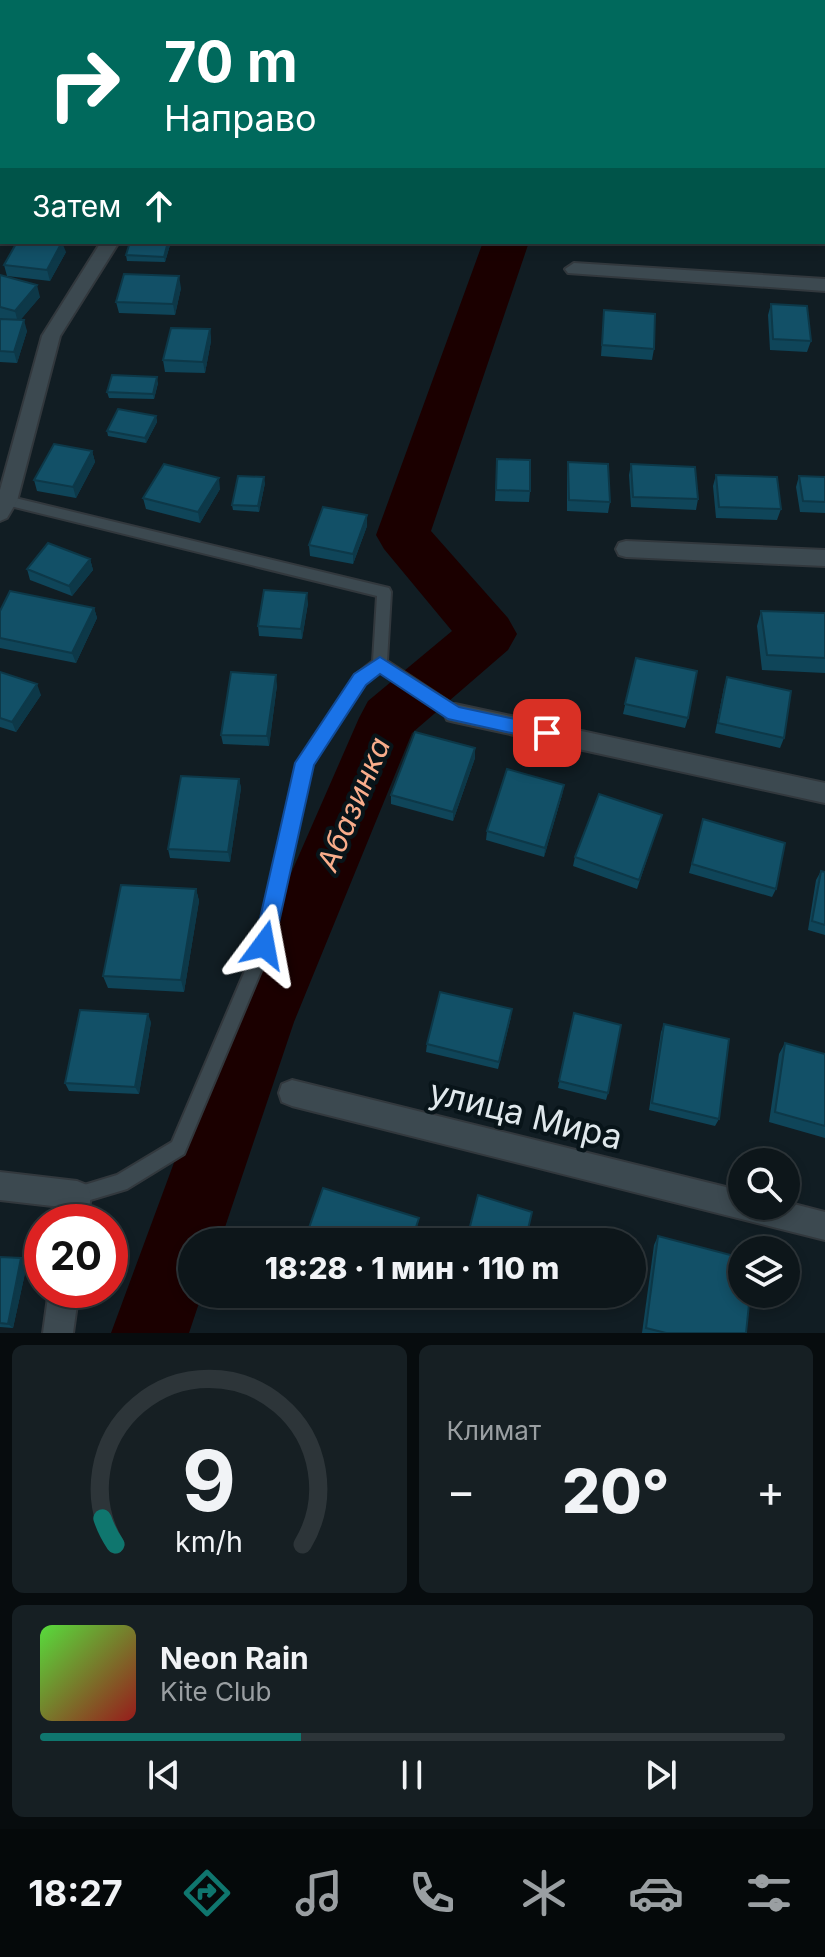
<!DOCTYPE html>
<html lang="ru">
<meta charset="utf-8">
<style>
body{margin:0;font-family:Inter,sans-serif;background:#161f23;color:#f1f3f6;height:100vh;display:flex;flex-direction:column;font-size:30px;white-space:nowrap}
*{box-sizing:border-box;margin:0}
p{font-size:26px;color:#9a9fa2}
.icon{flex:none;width:44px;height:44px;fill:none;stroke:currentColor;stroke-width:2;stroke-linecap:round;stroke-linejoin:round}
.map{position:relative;height:1333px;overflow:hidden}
.sheet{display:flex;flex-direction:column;gap:12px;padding:12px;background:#070c0e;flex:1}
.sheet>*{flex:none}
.guide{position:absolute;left:0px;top:0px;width:826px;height:244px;box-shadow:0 4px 12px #0003,0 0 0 2px #2d3539;background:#00695c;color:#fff;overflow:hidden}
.buttons{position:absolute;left:728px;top:1148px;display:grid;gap:16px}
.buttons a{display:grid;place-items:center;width:72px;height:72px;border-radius:50%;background:#0d161a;box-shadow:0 4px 12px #0003,0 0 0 2px #2d3539;font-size:40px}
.speed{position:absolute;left:24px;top:1204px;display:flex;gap:16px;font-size:40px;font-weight:700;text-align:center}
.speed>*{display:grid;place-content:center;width:104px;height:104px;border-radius:50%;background:#0d161a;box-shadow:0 4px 12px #0003,0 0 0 2px #2d3539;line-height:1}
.speed .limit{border:12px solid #d22;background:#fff;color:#111}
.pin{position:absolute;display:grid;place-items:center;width:68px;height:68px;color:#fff;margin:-34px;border-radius:16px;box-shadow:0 4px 12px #0006}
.me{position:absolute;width:88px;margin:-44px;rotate:13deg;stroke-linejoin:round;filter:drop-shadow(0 0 6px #0008)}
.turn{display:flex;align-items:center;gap:28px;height:168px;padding:0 32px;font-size:36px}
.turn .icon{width:104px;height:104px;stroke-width:2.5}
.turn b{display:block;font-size:56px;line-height:68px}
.then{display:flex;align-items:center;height:76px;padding:0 32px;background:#0003;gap:16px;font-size:30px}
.big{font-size:60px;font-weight:800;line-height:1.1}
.sheet .widget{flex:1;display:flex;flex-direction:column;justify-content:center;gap:12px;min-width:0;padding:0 28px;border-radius:12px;background:#161f23}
.sheet .dial{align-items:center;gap:0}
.dial svg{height:208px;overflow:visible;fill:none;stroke:#2d3539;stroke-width:7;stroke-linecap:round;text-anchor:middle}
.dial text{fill:#f1f3f6;stroke:none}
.song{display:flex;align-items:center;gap:24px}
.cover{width:96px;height:96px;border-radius:12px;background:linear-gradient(135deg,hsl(110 70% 55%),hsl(0 70% 35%))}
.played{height:8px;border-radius:4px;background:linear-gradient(90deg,#0f766e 35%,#2d3539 35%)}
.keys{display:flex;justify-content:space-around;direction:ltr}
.heat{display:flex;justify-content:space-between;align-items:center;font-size:44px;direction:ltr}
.sheet .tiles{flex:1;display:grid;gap:12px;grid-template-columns:1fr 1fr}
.widget:last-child{grid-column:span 2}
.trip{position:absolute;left:178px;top:1228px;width:468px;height:80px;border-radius:40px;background:#0d161a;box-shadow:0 4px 12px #0003,0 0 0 2px #2d3539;font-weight:800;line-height:80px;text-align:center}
.tab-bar{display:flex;height:128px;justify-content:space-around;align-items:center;background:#05090a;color:#9a9fa2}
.tab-bar .icon{width:56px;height:56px}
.tab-bar .current{color:#0f766e}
.tab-bar b{font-size:36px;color:#f1f3f6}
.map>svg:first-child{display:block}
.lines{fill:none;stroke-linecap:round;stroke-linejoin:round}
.river{fill:#1b0000;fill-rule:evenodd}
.service-casing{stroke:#32383d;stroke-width:4}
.minor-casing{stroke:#32383d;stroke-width:4}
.service{fill:#3c4950;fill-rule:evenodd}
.minor{fill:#3c4950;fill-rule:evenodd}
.wall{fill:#0f4559}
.shaded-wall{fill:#0d3848}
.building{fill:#125067;stroke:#0d3848;stroke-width:2}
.route{fill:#1a73e8;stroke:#114b97;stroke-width:2}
.labels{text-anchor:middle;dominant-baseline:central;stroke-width:8;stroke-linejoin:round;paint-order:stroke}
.water-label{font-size:30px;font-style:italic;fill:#f9ad8b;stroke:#081419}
.near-street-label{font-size:34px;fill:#e0e8ec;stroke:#081419}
</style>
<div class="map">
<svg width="825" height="1333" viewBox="0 0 825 1333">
<rect width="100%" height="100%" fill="#111d23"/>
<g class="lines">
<!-- river -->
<path class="river" d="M522,0h38l-39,2z
M483,242h46l-98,289 77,87 9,16 -9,16 -96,83 -118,289 -74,220h-28v52h10l-13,39h-78l115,-311 133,-304 9,-17 84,-70 -68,-82 -8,-14z"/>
<defs>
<path id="service" d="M491,0h10v2h-10z
M7,496l382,92 2,4 -4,69 73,48 2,4 -2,4h-10l-70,-46 -15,12 -53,82 -40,180 -88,209 -57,35 -50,15 -6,-3 -3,-6 3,-6 46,-14 55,-33 84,-197 42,-182 57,-88 18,-14 4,-65 -375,-92 -1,-3 1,-3z"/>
<path id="minor" d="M0,0h10l-8,2 -2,6z
M0,111l2,1v10l-2,-1z
M101,242h18l-59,94 -43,165 -10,17 -7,3v-31l42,-154z
M574,263l251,16v12l-257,-18 -3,-4z
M626,541l199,9v16l-199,-9 -7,-2 -3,-6 3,-6z
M455,704l370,79v20l-370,-81 -8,-2 -3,-7 3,-7z
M292,1080l450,111v15h44v-4l39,10v28l-533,-134 -10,-4 -3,-9 3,-9z
M0,1172l77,9 10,4 4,10 -4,27h-28l2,-15 -61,-7z
M49,1290h30l-6,43h-30z"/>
</defs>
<!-- service casing -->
<use href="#service" class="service-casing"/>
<!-- minor casing -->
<use href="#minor" class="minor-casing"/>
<!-- service -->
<use href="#service" class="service"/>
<!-- minor -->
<use href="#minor" class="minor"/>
</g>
<!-- wall -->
<path class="wall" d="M170,245l-5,17 -38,-1 -1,-6z
M66,252l-16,29 -43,-5 -3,-11z
M0,275l40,22 -20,23 7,11 -10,32 -17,-1v-43l7,1 -7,-2z
M181,288l-6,27 -56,-2 -3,-11z
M771,304l40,37 -4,11 -37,-2 -2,-35z
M604,310l50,39 -2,11 -51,-4z
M210,329l1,12 -6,32 -40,-1 -2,-12z
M158,383l-4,16 -45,-1 -2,-6z
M156,416l1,6 -11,21 -38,-7 -1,-5z
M92,451l3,11 -19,36 -39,-7 -3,-11z
M497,459l33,32 -1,11 -34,-1z
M568,462l42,40 -2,11 -41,-2v-38z
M631,464l67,35 -2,11 -65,-3 -2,-32z
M716,475l65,34 -4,11 -61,-2 -3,-32z
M799,476l26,1v36l-25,-1 -4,-25z
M265,483l-6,29 -26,-2 -1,-5z
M220,489l-20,34 -54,-14 -3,-11z
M367,526l-14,38 -43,-8 -1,-11z
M90,559l3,11 -21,26 -42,-16 -3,-11z
M308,603l-6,36 -43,-3 -1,-10z
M94,608l3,10 -21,45 -76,-15v-37z
M761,611l64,2v60l-63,-3 -5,-44z
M636,658l52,60 -3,10 -62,-14z
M0,672l41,23 -25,37 -16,-5z
M727,677l57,61 -4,10 -65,-15 9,-46z
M277,685l-8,61 -46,-2 -2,-9z
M475,748v10l-22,63 -62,-17v-9z
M239,779l2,9 -11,74 -60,-4 -2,-9z
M564,785l-2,10 -18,62 -58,-17 1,-9z
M662,815l-25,74 -64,-23 2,-9z
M703,819l73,70 -4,8 -83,-24z
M821,871l4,1v63l-17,-5 8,-50z
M196,889l3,12 -15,91 -76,-4 -5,-12z
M574,1013l34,80 -2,7 -48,-12z
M511,1017l-13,52 -72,-17 1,-8z
M151,1022l-12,72 -70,-3 -4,-8z
M664,1024l55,95 -4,7 -66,-16 12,-78z
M785,1043l40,11v84l-56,-16 10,-68z
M658,1236l88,97h-104l12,-88z
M0,1257l21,1 6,6 -14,64 -13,-1z"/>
<!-- shaded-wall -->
<path class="shaded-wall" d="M62,242l4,10 -16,29 -3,-11z
M168,242h1l1,3 -5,17 -1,-5z
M179,276l2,12 -6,27 -2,-11z
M37,285l3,12 -22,26 -3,-12z
M24,320l3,11 -10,32 -3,-11z
M210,329l1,12 -6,32 -2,-11z
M157,377l1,6 -4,16 -1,-5z
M156,416l1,6 -11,21 -1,-5z
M92,451l3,11 -19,36 -3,-11z
M264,477l1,6 -6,29 -1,-6z
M219,478l1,11 -20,34 -2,-11z
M367,515v11l-14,38v-10z
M90,559l3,11 -21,26 -3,-10z
M307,593l1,10 -6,36 -1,-10z
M94,608l3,10 -21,45 -4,-10z
M276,675l1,10 -8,61 -2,-10z
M37,684l4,11 -25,37 -4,-10z
M475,748v10l-22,63v-9z
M239,779l2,9 -11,74 -2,-10z
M564,785l-2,10 -18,62 1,-9z
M196,889l3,12 -15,91 -3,-12z
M148,1014l3,8 -12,72 -4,-7z
M419,1218l-1,6 -5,18h-2z
M21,1258l6,6 -14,64 -5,-4z"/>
<!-- building -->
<path class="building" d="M214,0h59l-1,2h-60z
M318,0h43v2h-43z
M404,0h70v2h-70z
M17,242h45l-15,28 -43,-5z
M130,242h38l-4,15 -38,-2z
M124,274l55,2 -6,28 -57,-2z
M0,275l37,10 -22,26 -15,-4z
M771,304l36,2 4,35 -38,-2z
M604,310l51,4 -1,35 -52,-4z
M0,319l24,1 -10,32 -14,-1z
M171,328l39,1 -7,33 -40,-2z
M112,375l45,2 -4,17 -46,-2z
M118,409l38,7 -11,22 -38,-7z
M54,444l38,7 -19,36 -39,-7z
M497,459l33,1v31l-34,-1z
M568,462l40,2 2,38 -41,-2z
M164,464l55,14 -21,34 -55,-14z
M631,464l64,3 3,32 -65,-2z
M716,475l61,2 4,32 -62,-2z
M238,476l26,1 -6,29 -26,-1z
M799,476l26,1v25l-22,-1z
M323,507l44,8 -14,39 -44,-9z
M48,543l42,16 -21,27 -42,-17z
M264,590l43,3 -6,36 -43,-3z
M10,591l84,17 -22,45 -72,-15v-27z
M761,611l64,2v45l-58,-3z
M636,658l61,13 -9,47 -63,-14z
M0,672l37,12 -25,38 -12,-4z
M231,672l45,3 -9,61 -46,-1z
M727,677l64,14 -7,47 -66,-15z
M415,732l60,16 -22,64 -62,-17z
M507,769l57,16 -19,63 -58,-17z
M181,776l58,3 -11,73 -60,-3z
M599,794l63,21 -23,65 -64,-23z
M703,819l82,24 -9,46 -84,-25z
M821,871l4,1v53l-13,-4z
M121,885l75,4 -15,91 -78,-4z
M440,992l72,17 -13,53 -72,-18z
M80,1010l68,4 -13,73 -70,-4z
M574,1013l47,12 -13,68 -49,-12z
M664,1024l65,15 -10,80 -67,-16z
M785,1043l40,11v72l-50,-14z
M323,1188l96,30 -8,24h-107z
M478,1195l54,17 -7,30h-59z
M658,1236l84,22v36h8l-4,39h-80l-20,-5z
M0,1257l21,1 -13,66 -8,-1z"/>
<!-- route -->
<path class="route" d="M380,657l79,50 88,19 7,2 3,5 -3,6 -7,2 -99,-22 -68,-45 -14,11 -52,80 -40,180 -3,7 -7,2 -7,-2 -3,-7 41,-182 59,-89z"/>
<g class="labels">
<!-- water labels -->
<g class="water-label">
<text transform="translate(353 804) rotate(-67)">Абазинка</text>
</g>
<!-- near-street labels -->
<g class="near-street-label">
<text transform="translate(526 1114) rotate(14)">улица Мира</text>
</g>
</g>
</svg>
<div class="buttons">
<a><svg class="icon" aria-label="search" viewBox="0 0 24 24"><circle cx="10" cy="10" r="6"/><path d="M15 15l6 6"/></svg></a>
<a><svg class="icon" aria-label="layers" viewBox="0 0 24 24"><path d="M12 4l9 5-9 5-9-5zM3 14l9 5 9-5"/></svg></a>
</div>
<div class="speed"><div class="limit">20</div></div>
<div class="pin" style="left:547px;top:733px;background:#d93025"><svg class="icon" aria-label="arrive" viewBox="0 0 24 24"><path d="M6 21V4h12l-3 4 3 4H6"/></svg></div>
<svg class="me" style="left:264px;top:945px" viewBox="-20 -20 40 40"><path d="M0-17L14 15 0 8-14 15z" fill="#1a73e8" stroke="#fff" stroke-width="4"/></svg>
<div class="trip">18:28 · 1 мин · 110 m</div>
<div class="guide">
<div class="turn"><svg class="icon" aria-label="right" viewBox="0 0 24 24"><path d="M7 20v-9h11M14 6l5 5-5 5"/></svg><div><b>70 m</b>Направо</div></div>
<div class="then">Затем<svg class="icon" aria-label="ahead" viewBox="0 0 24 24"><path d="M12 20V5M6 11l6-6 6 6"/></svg></div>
</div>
</div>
<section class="sheet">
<div class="tiles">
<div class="widget dial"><svg viewBox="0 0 100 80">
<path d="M14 69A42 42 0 1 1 86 69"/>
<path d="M14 69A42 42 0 0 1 9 59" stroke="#0f766e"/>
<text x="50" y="56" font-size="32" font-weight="700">9</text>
<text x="50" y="72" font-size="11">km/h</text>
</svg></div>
<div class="widget"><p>Климат</p>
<div class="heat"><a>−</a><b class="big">20°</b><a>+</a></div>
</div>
<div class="widget">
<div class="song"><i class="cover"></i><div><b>Neon Rain</b><p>Kite Club</p></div></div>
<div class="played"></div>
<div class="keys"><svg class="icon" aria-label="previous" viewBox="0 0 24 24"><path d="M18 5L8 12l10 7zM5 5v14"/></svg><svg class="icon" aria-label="pause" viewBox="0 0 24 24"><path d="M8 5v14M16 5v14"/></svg><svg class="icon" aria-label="next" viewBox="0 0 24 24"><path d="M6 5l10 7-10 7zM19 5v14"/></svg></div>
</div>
</div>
</section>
<nav class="tab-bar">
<b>18:27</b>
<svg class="icon current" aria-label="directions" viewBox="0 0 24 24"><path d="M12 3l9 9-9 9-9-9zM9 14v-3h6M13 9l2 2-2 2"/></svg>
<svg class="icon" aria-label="music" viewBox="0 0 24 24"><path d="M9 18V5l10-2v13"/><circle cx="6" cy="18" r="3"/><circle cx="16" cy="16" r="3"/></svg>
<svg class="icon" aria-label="phone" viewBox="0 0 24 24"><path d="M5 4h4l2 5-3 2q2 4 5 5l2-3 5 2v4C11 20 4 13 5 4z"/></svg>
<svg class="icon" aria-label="climate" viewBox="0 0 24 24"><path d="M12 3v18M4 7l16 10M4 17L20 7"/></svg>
<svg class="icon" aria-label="car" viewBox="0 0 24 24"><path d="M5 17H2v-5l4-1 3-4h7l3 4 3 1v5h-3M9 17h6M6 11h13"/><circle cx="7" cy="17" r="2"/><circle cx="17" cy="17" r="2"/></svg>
<svg class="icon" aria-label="filters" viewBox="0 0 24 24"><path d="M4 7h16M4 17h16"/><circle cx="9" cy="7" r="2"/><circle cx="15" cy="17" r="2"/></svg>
</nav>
